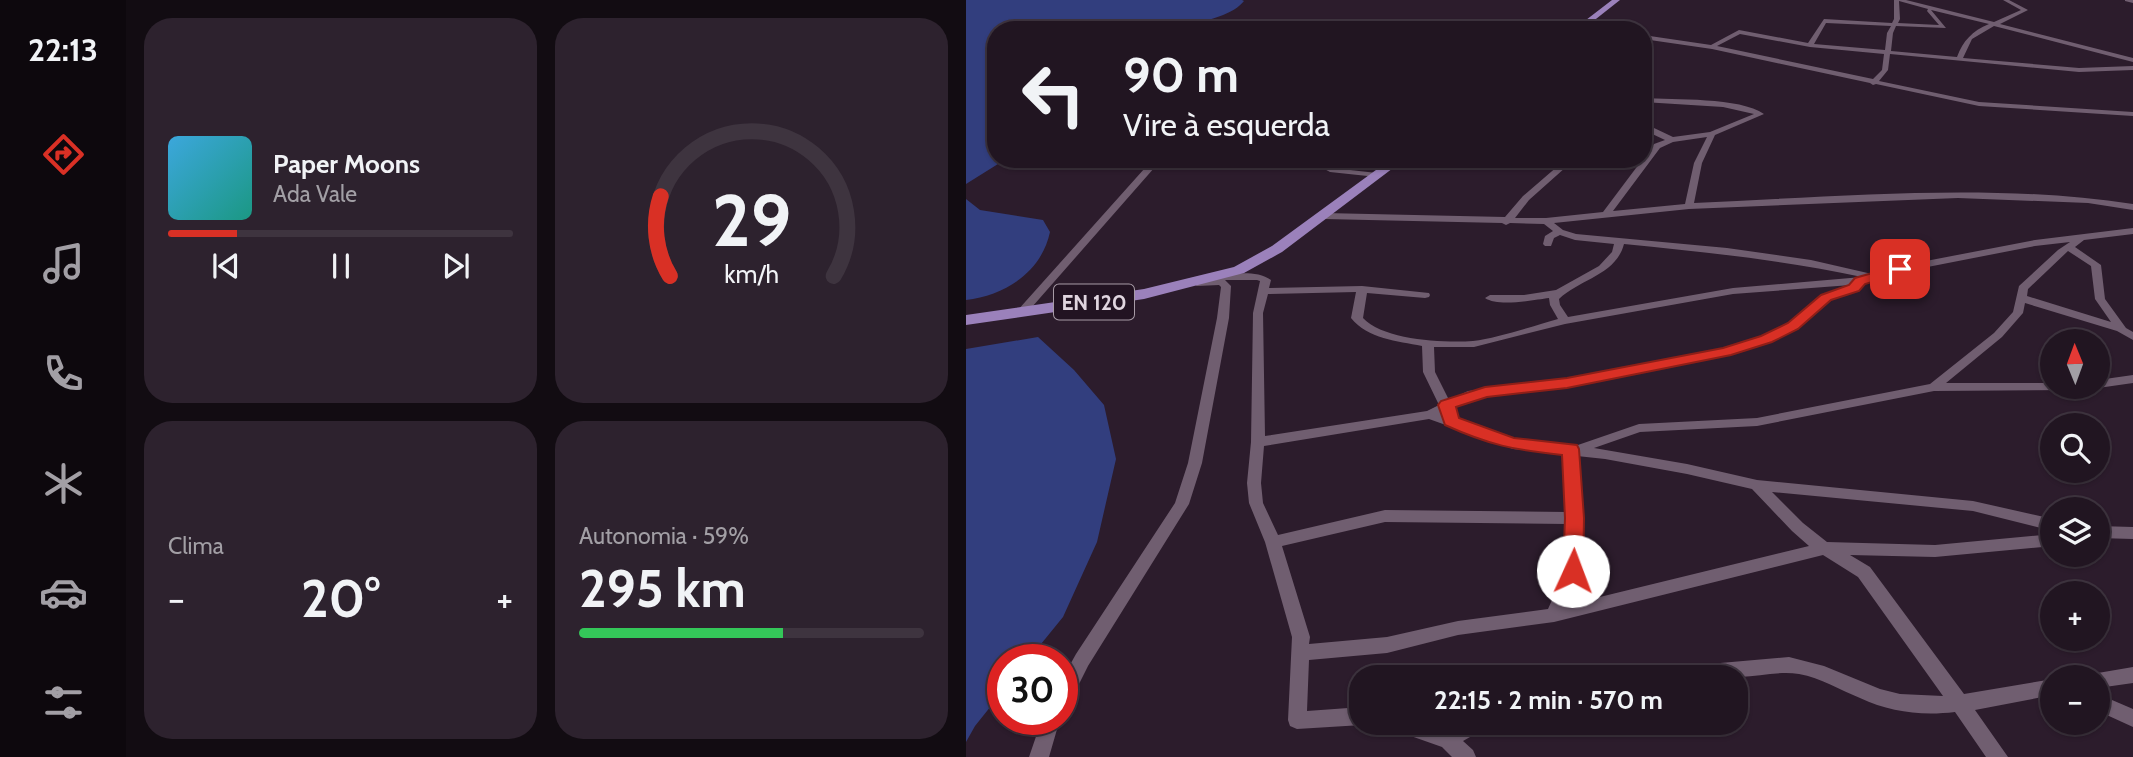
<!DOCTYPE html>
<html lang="pt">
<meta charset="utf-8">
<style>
body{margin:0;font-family:Cabin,sans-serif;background:#2d222e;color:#f1f3f6;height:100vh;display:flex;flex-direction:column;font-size:26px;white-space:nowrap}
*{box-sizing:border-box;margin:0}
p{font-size:23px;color:#a29fa5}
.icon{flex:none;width:38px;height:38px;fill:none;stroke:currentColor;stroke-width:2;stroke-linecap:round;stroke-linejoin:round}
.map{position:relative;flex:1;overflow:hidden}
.drawer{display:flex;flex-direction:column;gap:18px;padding:18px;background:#120c12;width:840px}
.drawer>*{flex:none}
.hud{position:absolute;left:21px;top:21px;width:665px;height:147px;border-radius:28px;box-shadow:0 2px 5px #0004,0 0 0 2px #3e343f;background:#211521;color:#f1f3f6;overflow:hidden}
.needle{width:46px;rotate:359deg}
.controls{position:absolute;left:1074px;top:329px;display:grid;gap:14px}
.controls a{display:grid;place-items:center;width:70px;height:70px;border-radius:50%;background:#211521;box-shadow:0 2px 5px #0004,0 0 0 2px #3e343f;font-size:35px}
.speed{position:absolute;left:21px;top:644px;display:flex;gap:14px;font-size:35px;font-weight:700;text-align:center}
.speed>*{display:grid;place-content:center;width:91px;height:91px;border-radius:50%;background:#211521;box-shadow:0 2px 5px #0004,0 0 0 2px #3e343f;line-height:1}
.speed .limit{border:10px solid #d22;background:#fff;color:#111}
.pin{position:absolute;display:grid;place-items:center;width:60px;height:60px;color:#fff;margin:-30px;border-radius:14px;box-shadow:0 4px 10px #0006}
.me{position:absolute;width:77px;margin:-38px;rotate:2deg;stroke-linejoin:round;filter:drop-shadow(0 0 5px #0008)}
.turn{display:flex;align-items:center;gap:24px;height:147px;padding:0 21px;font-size:32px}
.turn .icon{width:91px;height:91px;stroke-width:2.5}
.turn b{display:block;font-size:49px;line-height:60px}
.big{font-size:52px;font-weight:700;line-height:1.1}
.drawer .widget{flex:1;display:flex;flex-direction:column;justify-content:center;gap:10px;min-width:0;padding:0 24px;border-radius:28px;background:#2d222e}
.drawer .dial{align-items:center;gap:0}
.dial svg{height:182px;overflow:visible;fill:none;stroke:#3e343f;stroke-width:7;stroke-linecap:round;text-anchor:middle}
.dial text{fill:#f1f3f6;stroke:none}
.song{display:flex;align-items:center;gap:21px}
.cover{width:84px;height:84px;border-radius:10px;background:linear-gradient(135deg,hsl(200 70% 55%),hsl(170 70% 35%))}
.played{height:7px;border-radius:4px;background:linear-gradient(90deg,#d93025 20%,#3e343f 20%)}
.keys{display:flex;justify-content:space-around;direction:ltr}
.heat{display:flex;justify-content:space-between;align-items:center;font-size:38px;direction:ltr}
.charge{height:10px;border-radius:5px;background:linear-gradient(90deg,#34c759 59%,#3e343f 0)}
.drawer .tiles{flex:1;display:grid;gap:18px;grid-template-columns:repeat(2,1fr)}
.trip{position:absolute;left:383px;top:665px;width:399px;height:70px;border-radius:28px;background:#211521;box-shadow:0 2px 5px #0004,0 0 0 2px #3e343f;font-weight:700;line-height:70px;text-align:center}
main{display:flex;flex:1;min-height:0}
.tabs{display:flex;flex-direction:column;width:126px;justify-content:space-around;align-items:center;background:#0d080d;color:#a29fa5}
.tabs .icon{width:49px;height:49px}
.tabs .selected{color:#d93025}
.tabs b{font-size:32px;color:#f1f3f6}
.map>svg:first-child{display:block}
.water{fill:#323e7e}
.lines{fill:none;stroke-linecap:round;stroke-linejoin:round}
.minor{fill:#705e70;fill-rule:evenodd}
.primary{fill:#9b81bb;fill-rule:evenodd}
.route{fill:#d93025;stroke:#8d1f18;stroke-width:2}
.labels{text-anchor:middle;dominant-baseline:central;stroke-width:7;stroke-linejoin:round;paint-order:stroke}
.shield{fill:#221322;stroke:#a79ba6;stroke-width:2}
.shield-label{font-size:21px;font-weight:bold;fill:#e0d5df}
</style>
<main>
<nav class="tabs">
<b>22:13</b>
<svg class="icon selected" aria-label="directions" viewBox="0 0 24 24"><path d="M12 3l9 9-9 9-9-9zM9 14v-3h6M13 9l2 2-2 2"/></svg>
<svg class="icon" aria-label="music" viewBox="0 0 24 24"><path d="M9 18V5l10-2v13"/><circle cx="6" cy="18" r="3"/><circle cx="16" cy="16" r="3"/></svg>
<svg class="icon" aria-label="phone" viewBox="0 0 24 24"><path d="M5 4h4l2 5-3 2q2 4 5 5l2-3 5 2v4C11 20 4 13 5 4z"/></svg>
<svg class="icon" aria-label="climate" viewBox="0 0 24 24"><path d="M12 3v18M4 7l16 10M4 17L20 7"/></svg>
<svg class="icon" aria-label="car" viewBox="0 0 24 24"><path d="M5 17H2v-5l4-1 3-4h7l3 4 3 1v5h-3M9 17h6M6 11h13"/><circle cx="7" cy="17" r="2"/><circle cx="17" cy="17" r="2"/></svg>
<svg class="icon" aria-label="filters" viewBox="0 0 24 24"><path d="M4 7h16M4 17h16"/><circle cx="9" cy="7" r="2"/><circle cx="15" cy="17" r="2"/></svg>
</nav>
<section class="drawer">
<div class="tiles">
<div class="widget">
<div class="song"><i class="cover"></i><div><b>Paper Moons</b><p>Ada Vale</p></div></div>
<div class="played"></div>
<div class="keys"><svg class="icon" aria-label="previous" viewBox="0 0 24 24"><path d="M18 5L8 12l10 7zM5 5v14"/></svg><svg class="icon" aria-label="pause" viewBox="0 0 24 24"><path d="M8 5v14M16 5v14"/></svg><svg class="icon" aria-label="next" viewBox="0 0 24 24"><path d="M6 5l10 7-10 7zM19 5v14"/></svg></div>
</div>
<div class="widget dial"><svg viewBox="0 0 100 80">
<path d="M14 69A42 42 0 1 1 86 69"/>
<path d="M14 69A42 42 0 0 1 10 34" stroke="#d93025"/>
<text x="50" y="56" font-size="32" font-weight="700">29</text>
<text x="50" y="72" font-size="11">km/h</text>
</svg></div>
<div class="widget"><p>Clima</p>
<div class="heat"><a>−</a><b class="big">20°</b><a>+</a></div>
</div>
<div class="widget"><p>Autonomia · 59%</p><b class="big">295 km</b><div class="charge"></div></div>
</div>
</section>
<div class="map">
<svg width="1167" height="757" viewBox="0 0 1167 757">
<rect width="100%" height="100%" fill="#2c1c2c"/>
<!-- water -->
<path class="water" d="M0,0h276l2,1c-30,39 -197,29 -248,29v129h10l-40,25z
M0,199l14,11 63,10 7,12c-9,41 -45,63 -84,68z
M72,337l36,33 30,35 12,54 -19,83 -34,75 -35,43h-25v31l-28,35 -9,16v-393z"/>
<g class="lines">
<!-- minor -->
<path class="minor" d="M928,0h12l88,22 27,-12 -18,-10h6l19,10 -28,14 133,34v4l-139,-36 -22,13 -9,19 116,10 54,-2v4l-54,2 -189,-18 -2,16 -9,11 100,21 154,10v4l-154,-10 -103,-22 -3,1 -3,-2 -158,-34 -69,-10v-4l68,10 28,-15 69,13 16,-24 68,4 2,-4zM933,1l29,8 -1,2 12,14 -41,-2 2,-4zM965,10l58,14c-17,7 -26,17 -32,33l-66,-6 2,-18 3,-7 50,2zM860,23l65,3 -4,7 -2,17 -71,-6zM774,34l70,13 74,7 -2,16 -9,9 -156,-33z
M1159,0h8v3l-8,-2z
M624,18h4l27,12h-8l-23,-10z
M677,98c31,2 97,-1 121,16l-49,21 -13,28 -8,40c145,-6 294,-21 439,1v6l-45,-7 -130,-5 -269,11 -135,14 9,7 13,4 151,14 84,12 61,14 28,-8 135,-26 98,-12v6l-49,6 -9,7 26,18 4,34 21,29 7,4v8l-16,-9 -92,-28 -2,10 -21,24 -56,46h107v4h27l-2,3 -144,1 -177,35 -117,6 -46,16 93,16 70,16 216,21 80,18v12l-80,-20 -201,-19 31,31 24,19 108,3 118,-11v12l-118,11 -85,-2 20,12 94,127 89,-15v16l-78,15 33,47h-22l-31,-45c-34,4 -65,0 -95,-14 -20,-8 -39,-20 -61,-24 -19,-3 -39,2 -59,3 -31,2 -65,0 -97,0l3,-6 6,-2 137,-12 35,9 56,23 20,5 43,2 -85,-119 -35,-22 -269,67 -96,13 -71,18 -78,7 -2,51 55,-4v16h5l-5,2 -65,4 -7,-3 -2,-6 4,-83 -27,-95 -16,-39 -2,-20 4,-41 2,-129 7,-32 -3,-1h-32l6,6 -2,32 -27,145 -13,41 -101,162 -19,38 -7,2v-27l14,-25 99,-151 13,-40 29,-145 4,-31 -2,-2 -22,1 -5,-3 1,-2 23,-2v-4l4,-1c16,0 38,-4 51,6l-2,8 93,-2 67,7 1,2 -1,2 -4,1 -58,-5 -4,25c20,22 80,25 110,23 25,-3 60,-15 85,-22l-8,-14 -1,-7c-16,2 -51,9 -64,0l5,-3h34l32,-5 43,-24 13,-14 2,-8 -39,-4 -15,-5 -6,3 -3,8h-6l-2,-2 2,-8 8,-5 -9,-7 -34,-1 -4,2 -4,-2 -178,-4 -5,-3 5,-3 181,4 18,-21 43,-37h9l-46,41 -14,18h31l57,-6 51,-68 11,-4 -17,-8 -5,-6v-6l11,8 19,9 37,-5 44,-18 -31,-7 -80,-5zM741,137l-13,26 -9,41 -72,7 47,-63 13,-6zM1104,242l-12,8 -39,36 -6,26 -19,21 -64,51 -173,34 -118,6 -64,22 -61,-6 -73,-26 12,-1v-5l18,-10 96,-11 163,-33 40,-13 27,-13 33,-28 28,-10 6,-7 38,-11 133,-26zM658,244c80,8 159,16 238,33l-129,11 -165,29 -8,-12 -1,-6c21,-20 57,-24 65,-55zM1102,251l23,15 4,33 16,23 -84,-26 1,-7zM885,285l-29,11 -33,28 -27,13 -38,12 -157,30 -99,12 -19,9 -14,-28 -1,-25h40l91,-23 168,-30zM390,292l-5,26c17,21 46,23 71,28l1,26 16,33 -12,6 -162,25 -2,-123 5,-19zM463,419l84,30 51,5 3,58 -182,-2 -107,25 -15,-32 -2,-20 3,-37zM611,456l28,3 82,15 65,15 40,42 17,15 -242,59 14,-34 1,-53zM419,522l182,2 -2,47 -17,38 -90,12 -71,16 -78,7 1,-7 -28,-91z
M187,159h9l-137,156h-8l-1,-2 1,-2z
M354,159h8l-1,6 5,3 45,5 4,2 -4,2 -47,-5 -11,-6z
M1167,375v8l-35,5 -4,-1h4v-7z
M1132,526l35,1v12l-35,-1z
M1167,667v16l-35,5v-11h-8l2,-3z
M1132,694l35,15v18l-35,-16z
M76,719h18l-11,38h-20z
M423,723h35l23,7 13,-7h26l-2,6 -21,12 10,9 3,7h-24l-10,-10 -51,-18z"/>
<!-- primary -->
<path class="primary" d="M646,0h8l-38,30h-9z
M425,159h14l-123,93 -38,21 -100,26 -178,26v-10l178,-26 90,-22 38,-21z"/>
</g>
<!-- route -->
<path class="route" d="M934,265l5,1v6l-40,12 -6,7 -28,9 -33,29 -26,13 -41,13 -164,33 -80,9 -31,10 3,11 55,20 63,7 2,4 5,69 -1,53 -3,6 -7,2 -7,-2 -3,-6 2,-53 -3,-63c-48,-5 -73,-10 -117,-30l-7,-20 3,-4 44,-14 82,-9 156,-30 38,-12 27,-13 33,-28 28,-10 6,-7z"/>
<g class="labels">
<!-- shield labels -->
<rect class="shield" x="88" y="284.5" width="80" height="35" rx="5"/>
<g class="shield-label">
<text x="128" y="302">EN 120</text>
</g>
</g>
</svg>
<div class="controls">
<a><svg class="needle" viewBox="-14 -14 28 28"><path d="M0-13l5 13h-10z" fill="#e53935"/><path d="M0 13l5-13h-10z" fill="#a29fa5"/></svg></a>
<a><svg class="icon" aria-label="search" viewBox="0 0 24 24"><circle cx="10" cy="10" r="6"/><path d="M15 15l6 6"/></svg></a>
<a><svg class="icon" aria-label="layers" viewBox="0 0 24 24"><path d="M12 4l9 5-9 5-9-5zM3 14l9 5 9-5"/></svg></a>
<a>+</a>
<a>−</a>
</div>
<div class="speed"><div class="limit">30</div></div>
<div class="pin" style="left:934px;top:269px;background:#d93025"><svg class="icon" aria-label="arrive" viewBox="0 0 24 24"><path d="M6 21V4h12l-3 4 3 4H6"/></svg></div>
<svg class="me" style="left:607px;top:571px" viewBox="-20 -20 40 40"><circle r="19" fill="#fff"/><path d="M0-13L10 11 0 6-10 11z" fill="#d93025"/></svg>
<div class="trip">22:15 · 2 min · 570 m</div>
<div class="hud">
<div class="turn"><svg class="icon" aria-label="left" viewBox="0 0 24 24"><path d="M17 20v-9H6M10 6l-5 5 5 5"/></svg><div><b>90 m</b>Vire à esquerda</div></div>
</div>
</div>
</main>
